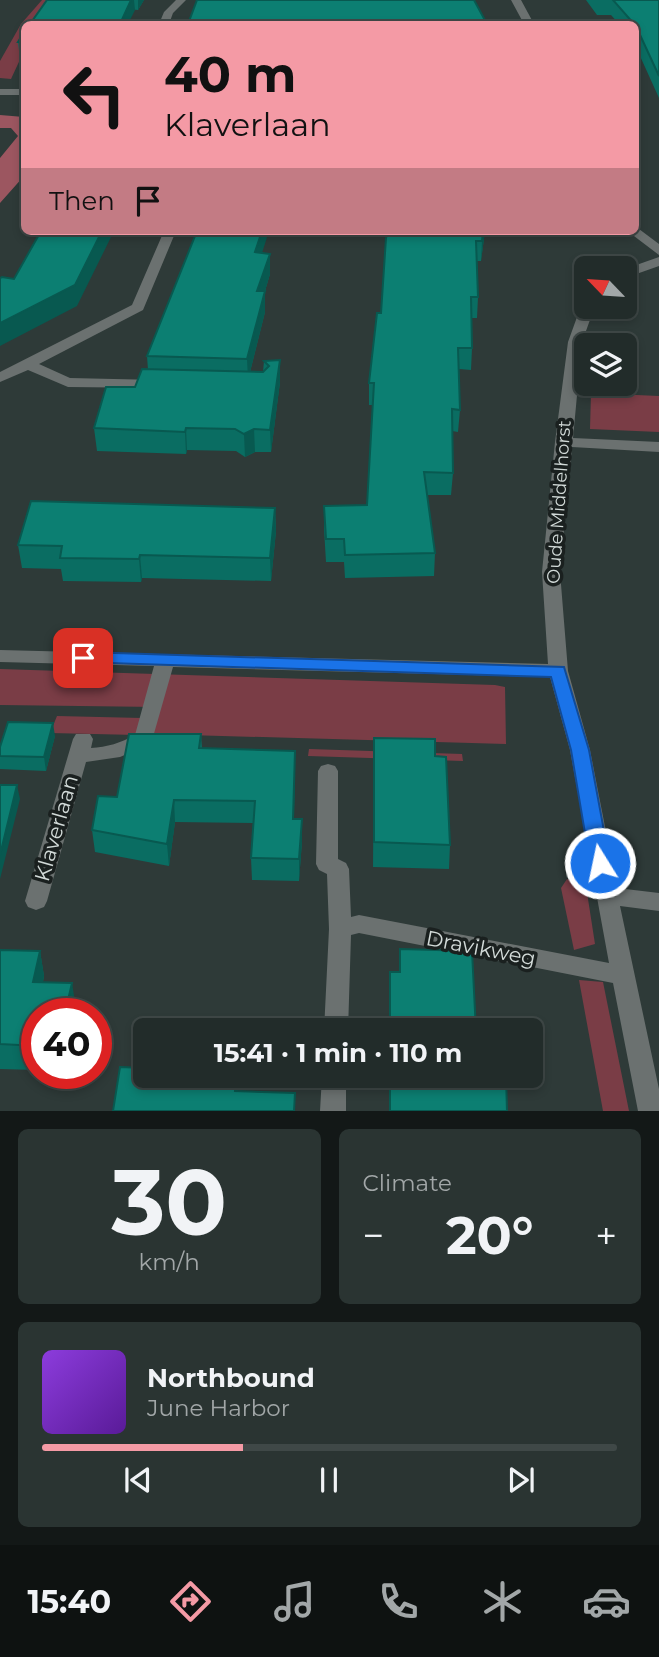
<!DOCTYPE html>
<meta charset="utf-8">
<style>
body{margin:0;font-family:Montserrat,sans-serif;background:#2a3432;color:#f1f3f6;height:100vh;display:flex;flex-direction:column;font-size:26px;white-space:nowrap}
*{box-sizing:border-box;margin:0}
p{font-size:23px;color:#a2a7a8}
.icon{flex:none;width:38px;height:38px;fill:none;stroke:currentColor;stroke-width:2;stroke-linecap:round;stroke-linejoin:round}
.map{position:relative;height:1111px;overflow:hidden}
.drawer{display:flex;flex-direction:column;gap:18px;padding:18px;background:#131817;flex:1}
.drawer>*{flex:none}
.top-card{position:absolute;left:21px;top:21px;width:618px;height:214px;border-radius:10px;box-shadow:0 4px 10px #0003,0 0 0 2px #3f4847;background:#f49aa5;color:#111;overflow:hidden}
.needle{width:46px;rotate:295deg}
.tools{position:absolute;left:574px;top:256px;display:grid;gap:14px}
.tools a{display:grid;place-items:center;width:63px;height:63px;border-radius:10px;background:#222c2a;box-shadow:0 4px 10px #0003,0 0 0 2px #3f4847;font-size:35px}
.speed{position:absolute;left:21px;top:998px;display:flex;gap:14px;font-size:35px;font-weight:700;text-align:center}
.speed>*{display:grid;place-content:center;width:91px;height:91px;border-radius:50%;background:#222c2a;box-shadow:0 4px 10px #0003,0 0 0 2px #3f4847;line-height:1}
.speed .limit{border:10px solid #d22;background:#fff;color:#111}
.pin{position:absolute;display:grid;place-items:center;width:60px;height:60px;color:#fff;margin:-30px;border-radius:14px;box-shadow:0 4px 10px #0006}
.me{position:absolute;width:77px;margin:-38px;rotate:350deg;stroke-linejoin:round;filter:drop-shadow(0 0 5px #0008)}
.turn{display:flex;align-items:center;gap:24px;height:147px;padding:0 28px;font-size:32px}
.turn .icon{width:91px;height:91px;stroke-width:2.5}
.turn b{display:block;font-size:49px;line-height:60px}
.then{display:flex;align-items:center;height:66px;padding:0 28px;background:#0003;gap:14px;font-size:26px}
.big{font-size:52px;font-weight:700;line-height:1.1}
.drawer .tile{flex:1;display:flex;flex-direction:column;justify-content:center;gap:10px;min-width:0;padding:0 24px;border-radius:10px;background:#2a3432}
.drawer .dial{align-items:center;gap:0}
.dial b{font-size:91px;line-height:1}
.song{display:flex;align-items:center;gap:21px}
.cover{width:84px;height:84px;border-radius:10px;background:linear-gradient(135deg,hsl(270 70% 55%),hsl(270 70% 35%))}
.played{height:7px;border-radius:4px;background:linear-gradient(90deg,#f49aa5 35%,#3f4847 35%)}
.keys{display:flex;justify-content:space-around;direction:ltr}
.heat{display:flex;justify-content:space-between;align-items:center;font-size:38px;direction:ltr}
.drawer .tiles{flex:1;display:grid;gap:18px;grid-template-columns:1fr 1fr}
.tile:last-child{grid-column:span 2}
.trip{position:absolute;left:133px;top:1018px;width:410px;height:70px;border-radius:10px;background:#222c2a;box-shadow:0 4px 10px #0003,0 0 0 2px #3f4847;font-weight:700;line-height:70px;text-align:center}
.menu{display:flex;height:112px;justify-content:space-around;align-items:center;background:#0e1211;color:#a2a7a8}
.menu .icon{width:49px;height:49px}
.menu .active{color:#f49aa5}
.menu b{font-size:32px;color:#f1f3f6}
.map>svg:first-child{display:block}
.green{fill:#7a3d46}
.water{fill:#9c5660}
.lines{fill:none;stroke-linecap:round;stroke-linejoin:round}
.minor{fill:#6b7170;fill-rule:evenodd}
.wall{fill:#0a6d62}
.shaded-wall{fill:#085950}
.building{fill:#0c7f72;stroke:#085950;stroke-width:2}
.route{fill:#1a73e8;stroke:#114b97;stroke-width:2}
.labels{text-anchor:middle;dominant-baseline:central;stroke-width:7;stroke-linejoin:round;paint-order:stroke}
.street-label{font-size:18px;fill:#d2dad8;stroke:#1a201f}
.near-street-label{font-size:21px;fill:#d2dad8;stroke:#1a201f}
</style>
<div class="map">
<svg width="659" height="1111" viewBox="0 0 659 1111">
<rect width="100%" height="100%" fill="#2e3a38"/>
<!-- green -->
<path class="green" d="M42,0h16l-16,24h-18v27l-13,28 -11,-1v-17l21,-37z
M591,393l68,3v36l-69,-3z
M0,669l495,16 10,2 1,57 -353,-10 5,-27 -158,-2z
M57,716l85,2 -5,17 -87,-2z
M309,749l153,5 1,7 -155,-5z
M567,879l19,7 9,58 -21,6 -13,-62z
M579,980l24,2 26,129h-26z"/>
<!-- water -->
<path class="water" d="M0,115l24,2v59l-24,27v-45l18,-22 -7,-8h-11z"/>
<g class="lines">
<!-- minor -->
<path class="minor" d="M176,0h10l-13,13 -4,11h-10l5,-12z
M511,0h10l13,24h-10z
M0,89h24v6h-24z
M635,226l24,18v11l-29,-22 -1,-2h6z
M164,231h12l-33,79 -104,54 31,14 88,2 8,5 -3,3 -95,-1 -40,-17 -28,12v-10l132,-67z
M659,257v9l-34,12v-9z
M586,302v4h9l-13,36 -9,96 86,4v10l-87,-5 -12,125 8,99 22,79 27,138 42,5v18l-39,-5 39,183v22h-21l-25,-128 -254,-50 -8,2 -3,96h-24l5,-102 -2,-55 -8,-4 -3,-6 2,-93 3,-5 7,-2 7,2 3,5v88l8,4 3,6 2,48 8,-2 250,48 -39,-213 -20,-73 -377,-10 -22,77 -31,13 -34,5 -39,139 -3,6 -8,3 -8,-3 -3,-6 48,-162 3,-5h14l3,5 -2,9c16,-1 30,-5 44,-13l19,-69 -154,-4v-12l548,14 -6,-92 13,-130 13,-100 13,-36z
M322,1076h24v35h-26z"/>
</g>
<!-- wall -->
<path class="wall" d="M47,0h97l-6,10z
M586,0h73v98l-24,-53v-21h-16l-8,-9h-14z
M24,32v27h-4l-2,-17z
M388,231h97l-4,30h-4l1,36 -1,21h-6l1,30 -1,22 -12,-1 1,41 -2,22 -6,-1 1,42 -2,22h-24l8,58 -1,23 -89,2 -1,-16h-18l-2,-33v-23l43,-1 6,-100h-4v-22l12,-70z
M262,253l8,1v20l-5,17v21l-15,60h13l1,-11 16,-1v22l-9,70h-16l-10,5 -9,-6 -49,-1 -1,4 -89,-3 -3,-23 41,-41 13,-17 -1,-14z
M275,508l1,23 -5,50 -129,-3 -1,4 -78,-1 -2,-12 -39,-1 -4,-23z
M201,734l1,14 93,3 -1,68h8v22l-3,40 -47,-1 -1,-22 2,-35 -78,-1 -6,44 -74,-14 -3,-22 25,-33z
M55,736l-9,35 -46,-2v-22z
M374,738l61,18 15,89 -1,24 -76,-2z
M400,949l76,82h-87l1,-59h9z
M0,950l40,1 4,25 -1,6 33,26 -1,5h-38v57l-37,-1z
M389,1076h117l1,35h-118z"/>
<!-- shaded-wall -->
<path class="shaded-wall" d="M131,0h3l1,10 -7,14h-8z
M138,0h6l-6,10z
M102,231h12l-37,75 -77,40v-23z
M262,231h7l-13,41 -1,-20z
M483,231h2l-4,30 1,-20z
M270,254v20l-5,17v21l-17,68 -1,-21 10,-68z
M280,360v22l-9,70 -1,-22z
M186,428l1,22 -1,4 -1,-22z
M254,429l1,23 -10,5 -1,-23z
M275,508l1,23 -5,50 -1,-23z
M140,555l2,23 -1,4 -2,-23z
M53,723l2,13 -9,35 -2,-14z
M295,751v21l-2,68v-21z
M17,785l3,14 -20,80v-24z
M174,800l1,22 -6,44 -2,-22z
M302,819v22l-3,40v-22z
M40,951l4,25 -6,31 -5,-25z
M72,983l4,25 -1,5h-10z
M236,1076h2v14l-2,21 -1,-20z"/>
<!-- building -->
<path class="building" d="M47,0h84l-11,24h-90z
M197,0h277l13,24h-299z
M613,0h46v76l-24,-52h-1z
M24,32v10h-6z
M41,231h61l-27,54 -75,38v-45l2,-1 12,2z
M197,231h65l-7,21 15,2 -13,37h8l-18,68 -100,-3z
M388,231h95l-1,10h-6l2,56h-7l1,51h-14l2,62 -8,-1 1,64 -29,-1 11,81 -90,2 -1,-16h-18l-2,-33 43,-1 7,-122h-5l8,-70h4l5,-75z
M280,360l-10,70 -16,-1 -10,5 -9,-5 -49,-1 -1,4 -91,-4 12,-41h29l7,-18 121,3 6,-6 -5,-5z
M31,501l244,7 -5,50 -130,-3 -1,4 -79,-1 2,-12 -44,-1z
M8,722l45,1 -9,34 -44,-1v-9z
M129,734h72l-2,14 96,3 -2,68h9l-3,40 -48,-1 4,-57 -81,-1 -7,44 -75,-14 6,-34 19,1z
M374,738l61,1v17l11,1 4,88 -76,-3z
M0,785h17l-17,70z
M400,949l72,2 4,80h-86v-59h10z
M0,950l40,1 -7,31 39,1 -7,30h-28v33l-37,-2z
M120,1067l25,1v8h91l-1,15 60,2 -1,18h-181z
M390,1076h116l1,35h-117z"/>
<!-- route -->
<path class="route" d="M83,652l481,15 25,83 21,113 -3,5 -7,3 -7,-3 -3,-5 -19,-113 -20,-73 -474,-15 -3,-4z"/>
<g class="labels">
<!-- street labels -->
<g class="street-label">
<text transform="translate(559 502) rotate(-86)">Oude Middelhorst</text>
</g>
<!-- near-street labels -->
<g class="near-street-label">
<text transform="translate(56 828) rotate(-74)">Klaverlaan</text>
<text transform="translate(481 948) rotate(11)">Dravikweg</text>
</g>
</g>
</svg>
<div class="tools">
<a><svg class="needle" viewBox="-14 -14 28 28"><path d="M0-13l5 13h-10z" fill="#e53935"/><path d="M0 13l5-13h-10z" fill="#a2a7a8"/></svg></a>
<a><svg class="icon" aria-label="layers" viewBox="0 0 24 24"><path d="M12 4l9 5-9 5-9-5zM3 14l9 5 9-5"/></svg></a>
</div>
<div class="speed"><div class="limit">40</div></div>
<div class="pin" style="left:83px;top:658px;background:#d93025"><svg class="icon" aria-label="arrive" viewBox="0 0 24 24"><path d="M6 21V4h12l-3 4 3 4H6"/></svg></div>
<svg class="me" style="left:600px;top:863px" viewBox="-20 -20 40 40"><circle r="17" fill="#1a73e8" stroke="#fff" stroke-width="3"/><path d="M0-11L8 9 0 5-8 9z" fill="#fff"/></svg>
<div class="trip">15:41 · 1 min · 110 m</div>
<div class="top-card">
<div class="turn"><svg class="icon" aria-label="left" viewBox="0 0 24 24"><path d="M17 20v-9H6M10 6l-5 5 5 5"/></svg><div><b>40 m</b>Klaverlaan</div></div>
<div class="then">Then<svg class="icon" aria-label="arrive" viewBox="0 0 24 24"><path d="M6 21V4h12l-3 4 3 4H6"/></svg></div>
</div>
</div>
<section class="drawer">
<div class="tiles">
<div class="tile dial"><b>30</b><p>km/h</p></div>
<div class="tile"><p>Climate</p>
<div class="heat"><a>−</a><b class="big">20°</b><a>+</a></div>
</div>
<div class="tile">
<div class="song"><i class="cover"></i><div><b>Northbound</b><p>June Harbor</p></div></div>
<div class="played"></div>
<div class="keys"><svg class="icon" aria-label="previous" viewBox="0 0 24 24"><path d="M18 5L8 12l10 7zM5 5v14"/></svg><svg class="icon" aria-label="pause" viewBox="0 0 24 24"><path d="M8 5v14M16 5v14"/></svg><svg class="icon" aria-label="next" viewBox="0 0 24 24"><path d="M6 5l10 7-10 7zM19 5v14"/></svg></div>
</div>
</div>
</section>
<nav class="menu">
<b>15:40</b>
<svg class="icon active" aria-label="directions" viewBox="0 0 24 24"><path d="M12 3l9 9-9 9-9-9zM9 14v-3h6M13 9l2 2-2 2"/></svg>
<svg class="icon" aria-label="music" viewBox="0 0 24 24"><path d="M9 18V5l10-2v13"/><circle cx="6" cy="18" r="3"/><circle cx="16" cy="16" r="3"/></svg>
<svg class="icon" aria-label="phone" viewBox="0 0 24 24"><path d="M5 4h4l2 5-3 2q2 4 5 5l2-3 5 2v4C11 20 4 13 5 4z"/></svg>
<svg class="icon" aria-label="climate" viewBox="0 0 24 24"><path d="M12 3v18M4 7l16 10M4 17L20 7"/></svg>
<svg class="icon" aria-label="car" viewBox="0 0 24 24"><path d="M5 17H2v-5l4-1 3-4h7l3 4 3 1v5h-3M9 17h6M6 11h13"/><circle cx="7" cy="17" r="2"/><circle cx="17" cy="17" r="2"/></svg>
</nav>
